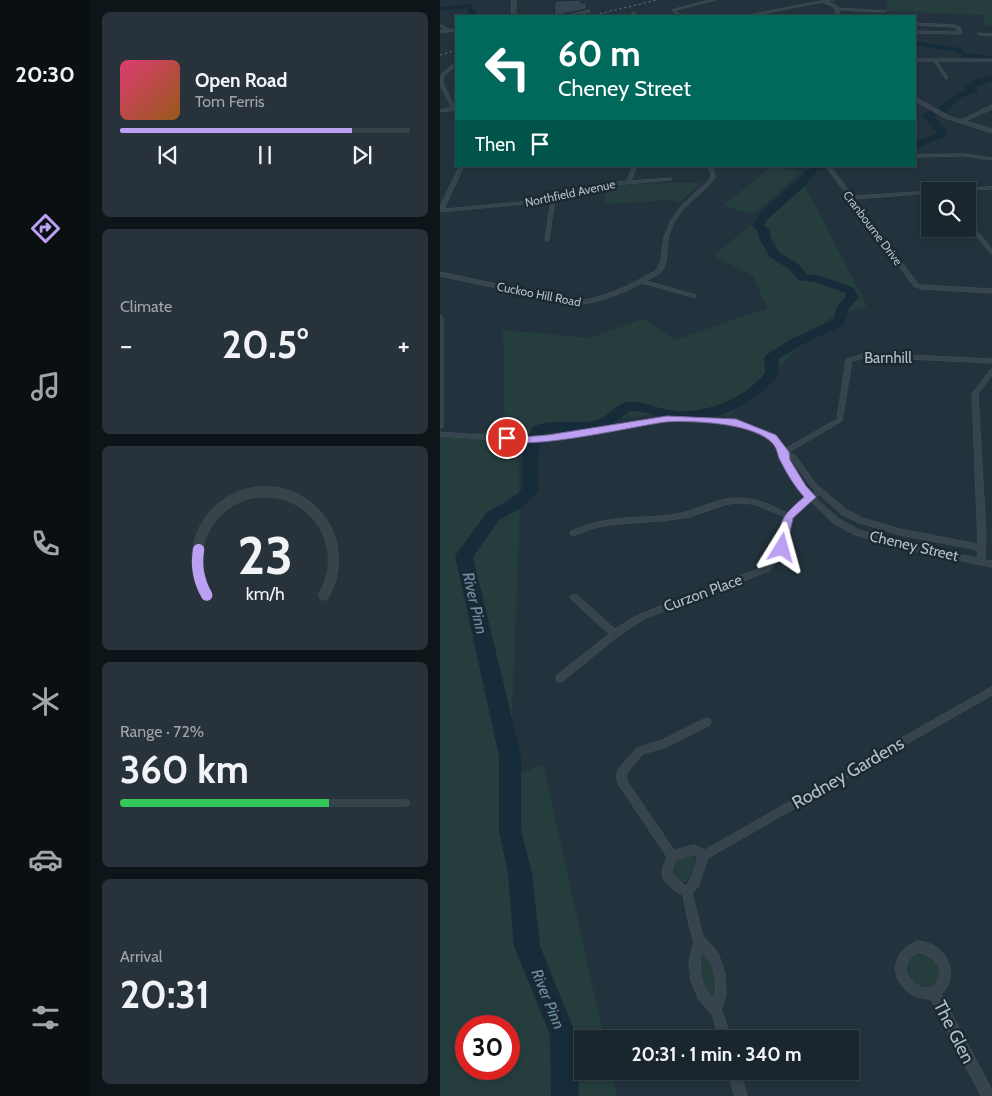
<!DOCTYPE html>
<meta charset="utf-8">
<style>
body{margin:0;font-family:Cabin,sans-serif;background:#27323a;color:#f1f3f6;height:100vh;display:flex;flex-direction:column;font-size:19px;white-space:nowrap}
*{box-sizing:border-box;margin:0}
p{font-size:16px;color:#9fa5aa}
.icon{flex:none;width:28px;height:28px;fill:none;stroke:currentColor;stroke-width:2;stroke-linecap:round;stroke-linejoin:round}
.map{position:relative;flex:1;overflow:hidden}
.side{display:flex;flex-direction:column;gap:12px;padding:12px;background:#0e1519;width:350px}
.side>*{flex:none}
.guide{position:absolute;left:15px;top:15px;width:461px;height:152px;border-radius:0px;box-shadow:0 2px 8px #0003,0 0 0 1px #38434a;background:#00695c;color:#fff;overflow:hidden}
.fabs{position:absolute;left:481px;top:182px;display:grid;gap:10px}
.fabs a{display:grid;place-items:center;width:55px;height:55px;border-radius:0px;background:#1a262e;box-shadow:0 2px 8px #0003,0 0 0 1px #38434a;font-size:25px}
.speed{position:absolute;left:15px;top:1015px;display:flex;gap:10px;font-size:25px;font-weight:700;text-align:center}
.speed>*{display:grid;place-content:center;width:65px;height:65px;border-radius:50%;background:#1a262e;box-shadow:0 2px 8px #0003,0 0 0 1px #38434a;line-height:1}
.speed .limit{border:8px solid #d22;background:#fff;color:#111}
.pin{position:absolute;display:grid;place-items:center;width:42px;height:42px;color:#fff;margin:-21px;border:2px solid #fff;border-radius:50%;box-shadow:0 1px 5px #0007}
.me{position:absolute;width:55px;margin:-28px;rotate:8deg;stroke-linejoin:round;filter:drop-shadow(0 0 4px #0008)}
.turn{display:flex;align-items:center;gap:18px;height:105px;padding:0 20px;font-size:22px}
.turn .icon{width:65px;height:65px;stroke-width:2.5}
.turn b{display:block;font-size:35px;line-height:42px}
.then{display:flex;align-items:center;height:48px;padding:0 20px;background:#0003;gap:10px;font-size:19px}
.big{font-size:38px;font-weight:700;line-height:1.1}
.side .widget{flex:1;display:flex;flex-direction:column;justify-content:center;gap:8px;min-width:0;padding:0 18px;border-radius:8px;background:#27323a}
.side .dial{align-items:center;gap:0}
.dial svg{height:130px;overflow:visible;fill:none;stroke:#38434a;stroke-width:7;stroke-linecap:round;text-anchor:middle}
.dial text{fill:#f1f3f6;stroke:none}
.song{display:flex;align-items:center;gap:15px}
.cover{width:60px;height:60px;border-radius:8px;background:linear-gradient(135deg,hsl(340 70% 55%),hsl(30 70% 35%))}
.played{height:5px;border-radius:2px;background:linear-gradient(90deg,#bca0f2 80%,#38434a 80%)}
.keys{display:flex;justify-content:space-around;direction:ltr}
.heat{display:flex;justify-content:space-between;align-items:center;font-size:28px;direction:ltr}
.charge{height:8px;border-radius:4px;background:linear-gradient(90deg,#34c759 72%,#38434a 0)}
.trip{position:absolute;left:134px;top:1030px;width:285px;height:50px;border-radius:0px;background:#1a262e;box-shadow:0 2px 8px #0003,0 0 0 1px #38434a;font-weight:700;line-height:50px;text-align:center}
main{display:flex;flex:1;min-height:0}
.tabs{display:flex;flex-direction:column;width:90px;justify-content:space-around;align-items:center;background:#0a0f12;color:#9fa5aa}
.tabs .icon{width:35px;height:35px}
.tabs .active{color:#bca0f2}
.tabs b{font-size:22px;color:#f1f3f6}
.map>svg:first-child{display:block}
.green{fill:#253e3d;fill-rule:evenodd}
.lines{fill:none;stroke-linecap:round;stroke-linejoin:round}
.river{fill:#162c3b;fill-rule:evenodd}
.building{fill:#324551;stroke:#1e2b34}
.minor-casing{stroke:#435059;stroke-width:1}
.tertiary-casing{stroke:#435059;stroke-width:1}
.minor{fill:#37444d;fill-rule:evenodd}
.tertiary{fill:#37444d;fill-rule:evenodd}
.rail{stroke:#596975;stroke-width:1;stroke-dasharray:2.5 2.5;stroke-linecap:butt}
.route{fill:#bca0f2;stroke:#7a689d}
.labels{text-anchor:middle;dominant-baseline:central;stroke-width:5;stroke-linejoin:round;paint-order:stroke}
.far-street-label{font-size:12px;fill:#b3bfc9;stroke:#1c2932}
.street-label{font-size:15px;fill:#b3bfc9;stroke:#1c2932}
.water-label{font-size:16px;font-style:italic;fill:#6c90a8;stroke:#1c2932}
.near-street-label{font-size:18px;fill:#b3bfc9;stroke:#1c2932}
</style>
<main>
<nav class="tabs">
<b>20:30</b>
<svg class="icon active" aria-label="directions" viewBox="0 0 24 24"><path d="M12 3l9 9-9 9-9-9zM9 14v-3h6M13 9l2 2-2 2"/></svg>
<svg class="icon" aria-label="music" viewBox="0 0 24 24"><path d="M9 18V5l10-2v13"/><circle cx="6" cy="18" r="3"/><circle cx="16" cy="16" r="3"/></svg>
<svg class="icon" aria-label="phone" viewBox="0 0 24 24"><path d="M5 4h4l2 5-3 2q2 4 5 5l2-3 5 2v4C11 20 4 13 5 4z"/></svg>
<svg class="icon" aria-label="climate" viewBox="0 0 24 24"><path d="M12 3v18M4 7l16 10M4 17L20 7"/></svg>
<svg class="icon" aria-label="car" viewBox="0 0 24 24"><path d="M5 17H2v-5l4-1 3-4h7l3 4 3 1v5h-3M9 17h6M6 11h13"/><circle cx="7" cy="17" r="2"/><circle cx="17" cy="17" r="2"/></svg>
<svg class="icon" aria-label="filters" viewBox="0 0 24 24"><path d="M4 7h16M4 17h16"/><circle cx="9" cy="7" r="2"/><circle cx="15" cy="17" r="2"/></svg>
</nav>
<section class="side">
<div class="widget">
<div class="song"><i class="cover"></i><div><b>Open Road</b><p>Tom Ferris</p></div></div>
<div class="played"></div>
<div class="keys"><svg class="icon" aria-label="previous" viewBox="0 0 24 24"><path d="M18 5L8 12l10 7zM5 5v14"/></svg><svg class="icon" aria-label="pause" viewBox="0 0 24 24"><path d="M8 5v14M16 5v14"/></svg><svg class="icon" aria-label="next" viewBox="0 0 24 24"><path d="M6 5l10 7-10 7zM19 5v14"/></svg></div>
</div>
<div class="widget"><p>Climate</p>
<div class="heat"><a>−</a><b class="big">20.5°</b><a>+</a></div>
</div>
<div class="widget dial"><svg viewBox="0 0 100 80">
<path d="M14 69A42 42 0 1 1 86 69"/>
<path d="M14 69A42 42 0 0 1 9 41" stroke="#bca0f2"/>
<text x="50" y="56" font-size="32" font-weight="700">23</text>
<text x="50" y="72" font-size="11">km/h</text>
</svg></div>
<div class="widget"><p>Range · 72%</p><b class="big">360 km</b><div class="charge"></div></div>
<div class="widget"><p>Arrival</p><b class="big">20:31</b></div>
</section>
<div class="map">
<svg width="552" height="1096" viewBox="0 0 552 1096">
<rect width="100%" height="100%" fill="#23333d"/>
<!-- green -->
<path class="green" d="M447,0h105v26l-8,-1v-10l-98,-4z
M332,166l29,6 -48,42 -30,-8z
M363,182l64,124 -36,11 -101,98 -54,-4 -139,19 -20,17 3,53 -10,269 13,89 -5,-83 25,-11 61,275h-22v32h29l6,25h-42l-7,-60 -32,-87 9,63 23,84h-128v-659l4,-2 61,-4 -2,-101 87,8 53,-19 33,21 91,-32 -14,-32 -40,-20zM26,1026h43v43h-43z
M228,183h33l-21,19 -9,-2 -66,4 -1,-18z
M253,855l3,5 -7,18 -4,4 -5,-1 -6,-8 3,-14z
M261,948c12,10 18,39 13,53 -13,-12 -19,-36 -13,-53z
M479,952c14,3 24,13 19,28l-8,7c-20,2 -34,-28 -11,-35z"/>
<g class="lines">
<!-- river -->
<path class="river" d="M28,4h3l7,12h-6l-6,-8 -26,3v-4z
M475,41l45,7 6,5 26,3v4l-28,-3 -7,-5 -42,-7z
M552,75v6l-17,6 3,3 -1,2 -17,6 -15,15 -11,3 13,15 -2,6 -30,11v-6l22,-9 -14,-18 2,-2c19,-5 24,-17 42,-23l-2,-3 9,-7z
M395,166l-18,5 -10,13 -40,36 -3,5 6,5 1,8 8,14 19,12 9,10 14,2 33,12 5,9 -10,11 -5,17 -35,16 -31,18 1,14c-23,33 -68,52 -108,46 -14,-2 -27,-9 -41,-8l-17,13 -17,6 -52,3 -5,18 -1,41 -17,16 -22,12 -26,37 48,199v75l11,42 8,73 36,89 3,61h-28l-1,-61 -36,-89 -6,-73 -9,-42v-75l-44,-200 32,-44 22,-12 13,-10 1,-39 9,-24c7,-3 14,-5 22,-5 14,-1 28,2 42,-2 13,-3 18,-16 32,-18 14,-2 28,6 41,8 36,5 73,-10 96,-37l-1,-15 2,-3 25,-16 42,-19 4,-13 9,-11 -1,-3 -30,-11 -16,-2 -10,-11 -19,-12 -11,-19 -1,-7 -6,-5c12,-22 41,-39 58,-59z"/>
</g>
<!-- building -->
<path class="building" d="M141,0v3h5l1,6 -33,7 1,-15z"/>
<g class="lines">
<defs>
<path id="minor" d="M270,0h6l-40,10 5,6h-3l-6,-6z
M384,1l12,4 1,3 49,3 -2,1 -46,-2 2,6h-3l-3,-9 -10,-4z
M149,10l1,2 -19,4h-5z
M193,12l3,1 -2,3h-3z
M475,23l39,2 6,2 2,6 -2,1 -45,-1v-2l43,1 -1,-3 -3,-2 -39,-2z
M0,24l8,5v2h-2l-6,-5z
M538,33l14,1v2l-13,-1z
M475,59h77v2h-55l11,17 -2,1 -12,-18h-19z
M15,63h1v3l-12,10 -1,7 13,27 -16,2v-2l10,-2 1,-2 -11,-21v-9z
M524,154l28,4v2l-28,-4 -49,1v-2z
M20,166h4l-20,43 89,-8 70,-17 24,-3 6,-15h4l-6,15 39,-3 2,1 -2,1 -67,6 -48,12 -6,42 -2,1 -2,-1 6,-41 -18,4 -93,9v-5z
M269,166h4l2,11c-10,16 -29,25 -39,42 -4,7 -7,14 -8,22 -2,9 0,22 -6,30 -4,4 -11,7 -16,10l50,14v2h-4l-50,-14c-21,11 -42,19 -65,22l-137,-29v-4l137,29c29,-3 55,-17 80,-31l4,-11 3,-22 7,-17 10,-14 26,-24 4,-5z
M386,166h4l23,30 79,-5h-2v2l-75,6 63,85 4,1 70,4v4l-71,-4 -7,-3z
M552,187v2l-47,2 2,-1z
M528,222h2l22,27v5l-2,-1 -22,-28z
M0,315l3,2v110l-3,2z
M427,353l125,6v4l-125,-6 -15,4 -10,60 -53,31 6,3 21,29 31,26 16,8 37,11 78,15 -6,-150 18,-24 2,-1v6l-14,19 8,141 -1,25 7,1v6l-96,-19 -43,-14 -20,-11 -22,-22c-7,4 -14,9 -19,16 -4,6 -3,16 -4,23 -2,13 -11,22 -19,31l-123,47 -28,18 -55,45 -3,1 -3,-1 -1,-3 1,-3 52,-41 -38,-35 -1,-2 1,-2h6l38,34 25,-15 123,-47 14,-17 4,-10 2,-17 2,-6 -31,-13 -19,-1 -11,2 -34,12 -29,4 -44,3 -15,2 -12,3 -16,7 -3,-1 -1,-2 1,-2c15,-6 29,-10 45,-12 20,-3 41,-1 61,-5 21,-4 42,-17 63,-16 17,0 32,8 48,15l9,-9 10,-7 -7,-7 -18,-28 -1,-10 -11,-13 -35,-15 -68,-3 -119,19 -26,2 -82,-6v-4l82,6 26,-2 119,-19 69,3 38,15 11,14 52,-30 9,-59zM347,457l4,2 21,29 4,3 -4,3 -8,-8 -17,-26zM380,495l21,19 16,8 43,13 78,15 -1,8 -81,-16 -37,-12 -20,-11 -23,-21z
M552,687v8l-284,163 -10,29 -6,6 11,43 12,13 4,7 6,17 1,22 -5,15 4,9 5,20h-12l-5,-23 -14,-16 -8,-19 -2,-20 5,-19 -5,-17 -6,-30c-7,-3 -21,-13 -21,-21 0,-5 3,-12 5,-17l-48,-72c-3,-5 -3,-12 0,-17l18,-20 25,-8 42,-21 3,-1 3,1 1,3 -1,3 -43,22 -24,7 -16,19v8l47,69 20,-5 10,5zM254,855l4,2 -8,23 -4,6 -4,-3 -10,-10 4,-13zM262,952c13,12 16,30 12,47 -14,-13 -16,-29 -12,-47z
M477,941c7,1 13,2 19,6 16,11 20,34 5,47l51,96v6h-11l-50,-97c-36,0 -51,-43 -14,-58zM478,952c18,3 31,21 14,35 -3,0 -6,1 -8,1 -4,-1 -8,-4 -11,-7 -11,-10 -8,-22 5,-29z
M288,1071h12l7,25h-12z"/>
<path id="tertiary" d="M72,0h4v16h-4z
M386,0h8l-83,16h-7z
M16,29v2l-16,2v-2z
M475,97l34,19 12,4 31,-15v4l-26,12 26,8v4l-47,-15 -30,-17z"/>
</defs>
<!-- minor casing -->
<use href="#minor" class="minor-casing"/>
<!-- tertiary casing -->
<use href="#tertiary" class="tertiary-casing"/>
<!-- minor -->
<use href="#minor" class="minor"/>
<!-- tertiary -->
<use href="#tertiary" class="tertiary"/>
<!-- rail -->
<path class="rail" d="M150,16l67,-16
M0,55l16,-5"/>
</g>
<!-- route -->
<path class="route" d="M227,416l69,3 40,16 13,17 1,8 16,26 10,11 -23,21 -7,33h-8l-1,-3c4,-30 4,-31 27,-51 -9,-10 -17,-23 -23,-35 -5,-8 -2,-14 -12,-22 -21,-17 -77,-20 -103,-18 -27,3 -149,32 -164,16l5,-3 15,2 26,-2z"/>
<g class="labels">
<!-- far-street labels -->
<g class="far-street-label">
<text transform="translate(130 193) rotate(-12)">Northfield Avenue</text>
<text transform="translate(433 228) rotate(53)">Cranbourne Drive</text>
<text transform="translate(99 294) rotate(11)">Cuckoo Hill Road</text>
</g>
<!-- street labels -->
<g class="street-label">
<text x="448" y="358">Barnhill</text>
<text transform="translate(474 546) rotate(13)">Cheney Street</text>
<text transform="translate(263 593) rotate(-20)">Curzon Place</text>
</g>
<!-- water labels -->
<g class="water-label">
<text transform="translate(35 603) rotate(77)">River Pinn</text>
<text transform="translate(108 999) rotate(68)">River Pinn</text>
</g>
<!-- near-street labels -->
<g class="near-street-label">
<text transform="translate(408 773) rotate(-30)">Rodney Gardens</text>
<text transform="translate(514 1032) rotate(63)">The Glen</text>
</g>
</g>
</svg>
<div class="fabs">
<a><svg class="icon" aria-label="search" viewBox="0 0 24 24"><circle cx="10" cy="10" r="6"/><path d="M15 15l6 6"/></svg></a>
</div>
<div class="speed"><div class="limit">30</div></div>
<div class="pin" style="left:67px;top:438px;background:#d93025"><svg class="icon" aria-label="arrive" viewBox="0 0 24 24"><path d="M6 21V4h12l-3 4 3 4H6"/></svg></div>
<svg class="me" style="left:342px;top:548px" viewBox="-20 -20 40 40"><path d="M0-17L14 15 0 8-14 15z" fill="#bca0f2" stroke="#fff" stroke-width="4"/></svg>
<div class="trip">20:31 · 1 min · 340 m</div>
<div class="guide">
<div class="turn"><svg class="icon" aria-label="left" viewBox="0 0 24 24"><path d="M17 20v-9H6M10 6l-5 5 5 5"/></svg><div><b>60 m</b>Cheney Street</div></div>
<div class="then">Then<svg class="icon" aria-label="arrive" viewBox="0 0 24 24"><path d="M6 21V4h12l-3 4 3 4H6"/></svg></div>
</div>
</div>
</main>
